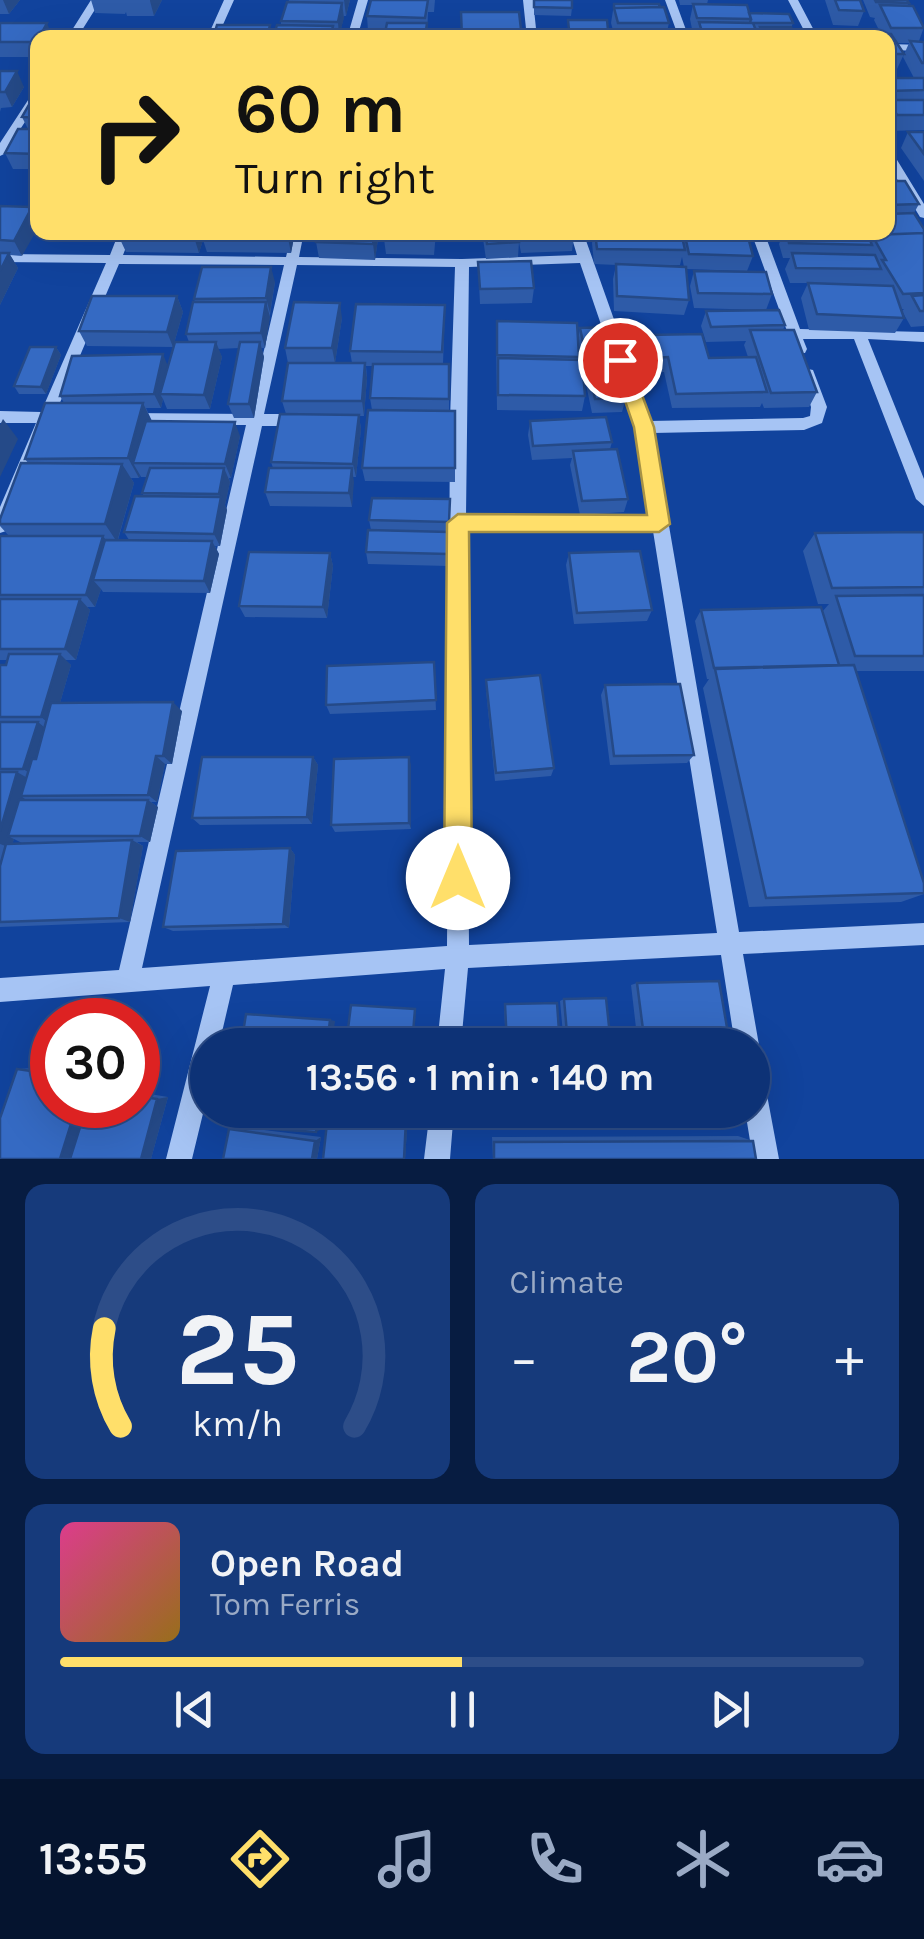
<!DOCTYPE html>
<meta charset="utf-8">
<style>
body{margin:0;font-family:Karla,sans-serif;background:#163a7b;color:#f1f3f6;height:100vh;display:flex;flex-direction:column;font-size:38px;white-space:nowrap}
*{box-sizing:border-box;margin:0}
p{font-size:32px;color:#9aaac5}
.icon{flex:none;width:55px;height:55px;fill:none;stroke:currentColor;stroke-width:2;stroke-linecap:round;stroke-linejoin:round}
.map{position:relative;height:1159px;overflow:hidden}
.side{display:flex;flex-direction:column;gap:25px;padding:25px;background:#071c41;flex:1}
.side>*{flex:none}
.top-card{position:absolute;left:30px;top:30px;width:865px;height:210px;border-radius:20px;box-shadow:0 10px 40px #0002,0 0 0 2px #2d4d88;background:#ffdf6a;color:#111;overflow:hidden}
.speed{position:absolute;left:30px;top:998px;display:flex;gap:20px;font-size:50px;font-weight:700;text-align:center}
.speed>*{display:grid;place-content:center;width:130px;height:130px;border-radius:50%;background:#0d3276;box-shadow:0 10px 40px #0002,0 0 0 2px #2d4d88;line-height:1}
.speed .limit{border:15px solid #d22;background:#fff;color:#111}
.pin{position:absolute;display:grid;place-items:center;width:85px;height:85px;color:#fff;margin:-42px;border:5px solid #fff;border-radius:50%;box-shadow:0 2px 10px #0007}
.me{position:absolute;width:110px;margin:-55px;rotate:0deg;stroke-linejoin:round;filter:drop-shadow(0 0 8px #0008)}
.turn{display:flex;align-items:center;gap:35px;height:210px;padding:0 40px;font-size:45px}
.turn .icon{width:130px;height:130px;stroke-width:2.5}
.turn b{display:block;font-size:70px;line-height:85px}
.big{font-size:75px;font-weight:700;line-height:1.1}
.side .card{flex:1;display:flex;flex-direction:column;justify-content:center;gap:15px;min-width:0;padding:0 35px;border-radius:20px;background:#163a7b}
.side .dial{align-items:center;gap:0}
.dial svg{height:260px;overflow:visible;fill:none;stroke:#2d4d88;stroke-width:7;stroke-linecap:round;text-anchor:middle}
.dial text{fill:#f1f3f6;stroke:none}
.song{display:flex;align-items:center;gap:30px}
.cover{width:120px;height:120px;border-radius:15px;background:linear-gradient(135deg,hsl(330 70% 55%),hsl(40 70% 35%))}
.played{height:10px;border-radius:5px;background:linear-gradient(90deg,#ffdf6a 50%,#2d4d88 50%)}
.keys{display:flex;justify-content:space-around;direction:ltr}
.heat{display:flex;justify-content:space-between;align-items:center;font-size:55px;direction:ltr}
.side .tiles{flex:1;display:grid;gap:25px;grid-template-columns:1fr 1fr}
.card:last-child{grid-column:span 2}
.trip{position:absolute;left:190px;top:1028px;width:580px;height:100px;border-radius:50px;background:#0d3276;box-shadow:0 10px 40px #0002,0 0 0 2px #2d4d88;font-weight:700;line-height:100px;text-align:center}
.tab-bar{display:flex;height:160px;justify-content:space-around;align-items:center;background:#05142f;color:#9aaac5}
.tab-bar .icon{width:70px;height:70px}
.tab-bar .current{color:#ffdf6a}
.tab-bar b{font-size:45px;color:#f1f3f6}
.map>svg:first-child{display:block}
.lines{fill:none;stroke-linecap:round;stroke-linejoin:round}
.minor{fill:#a6c4f4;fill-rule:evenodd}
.wall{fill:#2e5ba8;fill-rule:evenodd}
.shaded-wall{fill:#254a88}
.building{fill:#356ac3;stroke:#254a88;stroke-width:2.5}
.route{fill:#ffdf6a;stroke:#a69145;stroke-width:2.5}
</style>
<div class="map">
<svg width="924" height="1159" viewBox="0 0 924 1159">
<rect width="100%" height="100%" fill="#11439d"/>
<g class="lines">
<!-- minor -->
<path class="minor" d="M91,0h10l-24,38h-10z
M224,0h10l-17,38h-10z
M358,0h10l-11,38h-10z
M523,0h10l4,38h-10z
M665,0h10l14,38h-10z
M788,0h10l20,38h-10z
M888,44l36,1v6l-36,-1z
M38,90v12l-34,52 -4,2v-13l34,-52z
M888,151l6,4 30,49v14l-4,-1 -32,-53z
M119,232h13l-9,23 163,2 6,-25h12l-5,25 163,2 115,-4 -7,-23h13l67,189 153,-3 7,-2 1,-9 -10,-33 7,-5 5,1 14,37 -5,16 -18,7 -151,3 86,499 185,-9v22l-181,9 16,91 -7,10v-10h-17l-14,-90 -253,13 -7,77h-24l8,-76 -212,16 -14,60h-11v48l-16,66h-26l44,-173 -210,16v-24l119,-8 127,-545h-118l-8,-6 8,-6 121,1 35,-149 -165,-1 -63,148 11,2 3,4 -8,6h-10l-44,102 -2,5 -6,2v-26l36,-84h-36v-12l41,1 65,-149 -106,-1v-8l110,1zM580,263l56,164 15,90 -185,-1 3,-249zM297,265l158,2 -5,153 -3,526 -305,22 120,-542h40l8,-6 -8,-6h-38zM466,530l187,1 64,402 -248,12z
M751,232h13l36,97 124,3v10l-56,-3 56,140v27l-8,-7 -62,-160h-51l4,10 -2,4h-10z
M752,1067l9,3 3,9 15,80h-26l-8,-49h7z
M430,1110h24l-4,49h-26z"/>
</g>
<!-- wall -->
<path class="wall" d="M0,0h20l-11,14h-9z
M91,0h71l-8,16h-27l-1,-4 -1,2 -30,-1z
M289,0h61l-4,16h-2l-5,21 -66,1 8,-13v-4z
M371,0h64l-1,12h-6l-1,26h-43l1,-6 -17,-1 -1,-15z
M534,0l38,8 -1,8 -37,-1z
M679,0h29l-1,4 86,19 -2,5 3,7 26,3h-125l1,-4h-3l-3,-15 3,-14h-13z
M825,0h35l4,11 -6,15 -25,-1z
M863,0h44l1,5 16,22 -5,14 5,1v88l-34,1 -2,-5v-48h26l-11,-21 6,-14h-12l7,11 -7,15h-9v-31h-49v-3l42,-1 -7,-14 1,-2 -5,-1z
M614,4l55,19 -3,13 14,2h-65l-4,-15z
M568,20l40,10 -1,8h-39z
M0,23l38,15v19h-38z
M0,71l24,16 -12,20 -11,1 -1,4z
M38,103v66h-25l-8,-16 23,-24 -6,-12z
M908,132h16v49l-23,-33z
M888,181l31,23 -5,9 10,16v97l-13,1 -9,-16 2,-2h-3l3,9 -9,15 -86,-3 -8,-32 7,-15h-18l-5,-14 5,-11h-7l-4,-14 5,-12h104z
M0,206l22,50 -12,-1 8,13 -18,37z
M295,232l-4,21 -84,-1 -4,-12 -4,13 -73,-1 -7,-15z
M318,232h61l-4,28 -56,-2 -3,-16z
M436,232l-2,23 -48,-1 -2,-15z
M482,232h91l1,4 -2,15 -51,2 -2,-11 -1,15 -32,2z
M594,232h154l-1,5 6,19 -6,15 -61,-2 3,31 -5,15 -70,-4 -1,-32 3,-14 -22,-1 -2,-21zM682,257l2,10 -46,-2h42z
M478,262l56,26 -2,15 -52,1z
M694,271l78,23 -6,16 -72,-2 -4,-22z
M275,282l-10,66h-4l3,9 -10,61h-20l-6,-14 11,-56 -21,1 4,8 -12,52h-43l-4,-10 -2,9h-15l6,13 88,15 -9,42h-2l1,4 -5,23 2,5 -7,36h-5l4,8 -9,39 -107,-1 -2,-3 -6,18h-8l3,3 -14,50h-11l6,5 -11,38 122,8 -10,53h-7l-8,38h-6l7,5 -8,35h-13l6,4 -13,76 -130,5v-262h6l2,-5h-8v-123l9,-1 -9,-10v-7l28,-56 -3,-4 39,-56 -4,-7 108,-30 21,-24 -3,-8 9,-32 -1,-3zM140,475l1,2h6l-5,16 2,3 -20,36 5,8h-11l16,-57 -3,-5h8zM14,839l8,4h32l-42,1z
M177,296l6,16 -10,35 -86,-1 -8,-15z
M445,305l-2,59h6v47h6v71l-90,-1 -3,-13 10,-58 -2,-12 3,-32h-7l1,12 -3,38h-5l2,13 -5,48h-3l-1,30 -82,-1 -5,-14 8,-24 -2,-6 15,-48 -4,-13 6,-38 -3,-15 57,-30 -7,45h17l-2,-12z
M706,311l79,14 -2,5 34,62 -8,15 -45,1 -2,-5 -2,4 -88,1 -8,-36h-15l-6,-22 4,-15 62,23 39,-1 -4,-12 2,-4 -40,1 -5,-16z
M580,328l46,70 -4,14 -30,1 -9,-43 2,26 -3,15 -85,-1 -1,-74 82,4z
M56,347l5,8 -15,39h-27l-5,-8z
M530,421l82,21 -2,7 18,50 -4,13 -44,3 -10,-50 2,-7 -40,2 -4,-25z
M450,499l-2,67 -80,-2 -2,-12 5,-22 -2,-10z
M924,532v139h-68l68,212v11l-23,8 -152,5 -46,-219 6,-9h-2l-12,-58 6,-11 121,2 7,-8h-11l-15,-53 12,-18z
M330,553l3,13 -6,52 -82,-1 -6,-11z
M569,553l83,57 -5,11 -73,3 -8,-59z
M434,662l2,48 -106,4 -4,-9z
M486,680l68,88 -3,8 -56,5 -9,-91z
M605,685l89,70 -7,8 -77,2 -9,-70z
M313,757l5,8 -6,59 -112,1 -8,-7z
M411,765v64l-76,3 -4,-7z
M290,848l5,7 -6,73 -116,3 -10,-4z
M637,983l93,62h-92l-7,-60z
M564,999l47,46h-47l-4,-44z
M505,1004l55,41h-54l-2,-39z
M33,1068l19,3v34h86v-13l30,5 -17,62h-151v-41l17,-49z
M229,1110h95l-2,19 -73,-1 72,9 -4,22 -88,-30 7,-2z
M569,1110h48l-43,13 -4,-3z
M646,1110h95l-87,12 -7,-3z
M333,1112l75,4 -3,43 -77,-45z
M738,1136l15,5 3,18h-263l-1,-22z"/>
<!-- shaded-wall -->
<path class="shaded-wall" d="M3,0h17l-11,14z
M150,0h12l-8,16 -4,-15z
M344,0h6l-4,16z
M342,3l2,15 -5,19 -1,-15z
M47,23l6,15h-14z
M17,71l7,16 -12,20 -7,-15z
M32,207l6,11v10l-16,28 -8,-15z
M196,232h9l-3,5 1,3 -4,13 -5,-16z
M289,232h6l-4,21 -3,-15z
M375,232h4l-4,28 -2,-16z
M9,253l9,15 -18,37v-34z
M271,267l4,15 -5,31 -4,-15z
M177,296l6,16 -10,35 -6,-15z
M266,302l4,15 -5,31 -4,-15z
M340,303l2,15 -7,45 -3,-15z
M216,342l6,15 -12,52 -6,-14z
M260,342l4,15 -10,61 -5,-14z
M56,347l5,8 -15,39 -5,-7z
M163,354l6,15 -9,25 3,5 -2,9 -7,-14z
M365,363l2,15 -3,38 -2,-15z
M143,403l10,21 -20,39 7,12 -1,3 -11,-20z
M359,415l2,14 -5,48 -3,-13z
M3,419l15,20 -18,38v-52z
M235,422l5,14 -9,42 -6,-14z
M122,464l12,19 -17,59 -12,-18z
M224,468l6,14 -5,23 2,5 -7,36 -6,-12 7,-35 -2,-5z
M352,468l2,14 -2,25 -3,-14z
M103,536l9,13 -19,31 8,9 -6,18 -9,-12z
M212,541l7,13 -9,39 -6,-12z
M330,553l3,13 -6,52 -4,-11z
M80,599l10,11 -14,50 -11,-11z
M60,654l11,11 -18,62 -12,-10z
M173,702l9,9 -10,53 -9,-8z
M38,722l12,10 -14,45 -13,-8z
M156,756l9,8 -8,38 -9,-7z
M313,757l5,8 -6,59 -5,-7z
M409,757l2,8v64l-2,-6z
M17,772l14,8 -10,16 4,3 -10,37h-7l6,3 -3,9 -11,-4v-13z
M148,800l10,7 -8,35 -10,-6z
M132,840l11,6 -13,76 -11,-4z
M290,848l5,7 -6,73 -6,-4z
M415,1009l1,2 -3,34h-1z
M330,1020l5,1 -3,24h-5z
M168,1097l-17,62h-10l16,-60z
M77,1105h13l-16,54h-14z
M319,1110h5l-2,19 -6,3z
M408,1116l-3,43h-1l2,-40z
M321,1137l-4,22h-5l3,-18z"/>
<!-- building -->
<path class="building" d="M371,0h57l-3,18 -58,-2z
M534,0h38v8l-38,-1z
M835,0h25l4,11 -25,-1z
M875,0h32l2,3 -33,-1z
M287,2l55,1 -4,19 -57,-1z
M614,4h45l1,3 -46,1z
M693,4l54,1 4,14 -54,-1z
M880,5l33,1 11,22h-33z
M664,7l5,16h-51l-4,-15z
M461,12h58l3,26h-60z
M749,13l40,1 4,9h-43l1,-4z
M568,20h39l1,10h-39z
M699,22l54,1 6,15h-55z
M0,23h47l-8,15h-1l-1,4h-37z
M387,23h40l-2,15h-41z
M217,25h53l-3,13h-54z
M277,25l56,1 -3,12h-57z
M760,27h31l3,8 15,1h-43l-1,2h-6l-2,-4h6z
M891,34l13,20h-16v-16h-47l-2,-3z
M133,36l54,1 -55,1z
M628,36h51l1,2h-51z
M766,36h54v2h-53z
M910,41l14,1v21h-2z
M0,71h17l-12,21h-5z
M888,78h36v12l-36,1z
M888,100h36v15h-27z
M30,103h8v15l-16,-1z
M18,129h20v25l-33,-1z
M908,132h16v22z
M888,181h17l14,23 -31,1z
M0,206l32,1 -18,34 -14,-1z
M914,213l10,16v4l-52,2 -2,4 -3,-7h21v-18z
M121,232h75l-2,5h-75z
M203,232h86l-1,6 -86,-1z
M318,232h57l-2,12 -57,-2z
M385,232h49l-1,8 -49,-1z
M485,232h32l2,10 -32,2z
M522,232h51l1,4 -52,2z
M595,232h86l4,18 -88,-1z
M683,232h65v1h-65z
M787,232h80l5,13 -83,-2z
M924,233v60l-21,1 -21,-34h4l-14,-25z
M685,236l63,1 5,19 -64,-2z
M0,253h9l-9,18z
M792,253l83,2 6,14 -85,-1z
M531,261l3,27 -54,1 -2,-27z
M616,264l70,3 3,33 -72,-4z
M202,267h69l-5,31 -72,1z
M694,271l72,1 6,22 -74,-1z
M808,283l85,3 11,32 -87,-4z
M924,295v16h-4l-8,-15z
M92,296h85l-10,36 -88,-1z
M193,302h73l-5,31 -75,1z
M294,302l46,1 -8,45h-47z
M356,304l89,1 -3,47 -92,-1z
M779,310l6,15 -74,2 -5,-16z
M497,321l80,2 2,34 -82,-2z
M608,327l18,71 -31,1 -15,-71z
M750,330h44l23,62 -46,1z
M702,334l7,24 47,-1 11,35 -91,2 -8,-37 -15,1 -6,-23z
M175,342h41l-12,53 -44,-1z
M240,342h20l-11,62h-21z
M30,347h26l-15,40 -27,-1z
M163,354l-9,40 -94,2 12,-40z
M498,358l84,2 3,36 -87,-1z
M288,363h77l-3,38h-80z
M373,364h76v35l-79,-1z
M45,403h98l-15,55 -103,1z
M368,410l87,1v57h-93z
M280,414l79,1 -6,49 -82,-2z
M606,417l6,25 -79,4 -3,-25z
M146,421l89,1 -10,42 -92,-1z
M617,449l11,50 -46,2 -9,-50z
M21,463l101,1 -17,60h-105v-5z
M150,468h74l-5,26 -77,-1z
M269,468h83l-3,25 -84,-1z
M135,496l86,1 -7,37 -90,-2z
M372,498l78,1 -1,23 -80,-2z
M368,530l81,2 -1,22 -82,-2z
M924,532v55l-92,1 -17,-55z
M103,536l-17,59h-86v-59z
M105,540l107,1 -8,40 -111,-1z
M640,551l12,59 -75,3 -8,-60z
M249,552l81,1 -7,54 -84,-1z
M924,595v61h-69l-19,-60z
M0,599h80l-15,50h-65z
M821,607l18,58 -125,3 -13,-58z
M9,654h51l-19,63h-41v-52h6z
M434,662l2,38 -110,5 1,-39z
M854,665l70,218v10l-158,5 -51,-229z
M540,675l14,93 -58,5 -10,-93z
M680,684l14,71 -80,1 -9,-71z
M173,702l-10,54h-7l-8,39 -127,1 11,-37h4l15,-56z
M0,722h38l-15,47h-23z
M202,757h111l-6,60 -115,1z
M409,757v66l-78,2 3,-66z
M0,772h17l-17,59z
M19,800h129l-8,36h-132z
M132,840l-13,78 -119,4v-56l6,-22z
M290,848l-7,76 -120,3 13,-76z
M719,981l11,64h-85l-8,-62z
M606,998l5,47h-43l-4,-46z
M557,1003l3,42h-53l-2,-41z
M351,1005l64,4 -3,36h-66z
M246,1014l84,6 -3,25h-86z
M17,1069l35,5v31h25l-17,54h-60v-41z
M138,1096l19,3 -16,60h-71l17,-54h51z
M229,1110h90l-3,22 -90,-6z
M510,1110h55l2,16 -56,1z
M573,1110h44l2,12 -45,1z
M653,1110h88l2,11 -89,1z
M328,1114l78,5 -2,40h-81z
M229,1129l86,12 -3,18h-89z
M753,1141l3,18h-262v-17z"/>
<!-- route -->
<path class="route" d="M620,353l9,7 25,67 16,97 -11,8h-190l3,346 -4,10 -10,4 -10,-4 -4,-10 3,-355 11,-9 189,1 -13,-88 -23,-67z"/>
</svg>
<div class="speed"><div class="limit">30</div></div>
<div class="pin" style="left:620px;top:360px;background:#d93025"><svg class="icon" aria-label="arrive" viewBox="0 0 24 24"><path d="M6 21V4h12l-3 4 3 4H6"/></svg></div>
<svg class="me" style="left:458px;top:878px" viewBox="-20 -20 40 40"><circle r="19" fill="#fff"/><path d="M0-13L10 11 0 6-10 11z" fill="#ffdf6a"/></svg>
<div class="trip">13:56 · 1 min · 140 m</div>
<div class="top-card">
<div class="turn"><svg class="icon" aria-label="right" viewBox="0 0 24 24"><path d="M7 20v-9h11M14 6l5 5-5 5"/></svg><div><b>60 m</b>Turn right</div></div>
</div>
</div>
<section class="side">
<div class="tiles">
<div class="card dial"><svg viewBox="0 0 100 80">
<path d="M14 69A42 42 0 1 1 86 69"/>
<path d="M14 69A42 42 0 0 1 9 39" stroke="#ffdf6a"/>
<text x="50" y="56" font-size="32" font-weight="700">25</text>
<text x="50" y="72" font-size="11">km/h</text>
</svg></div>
<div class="card"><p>Climate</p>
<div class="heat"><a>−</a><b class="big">20°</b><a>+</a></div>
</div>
<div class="card">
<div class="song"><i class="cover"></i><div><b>Open Road</b><p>Tom Ferris</p></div></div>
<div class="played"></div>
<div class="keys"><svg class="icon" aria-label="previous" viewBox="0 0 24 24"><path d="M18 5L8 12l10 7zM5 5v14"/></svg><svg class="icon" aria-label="pause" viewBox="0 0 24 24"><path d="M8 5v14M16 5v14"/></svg><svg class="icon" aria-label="next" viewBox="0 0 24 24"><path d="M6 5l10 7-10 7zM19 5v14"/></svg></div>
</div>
</div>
</section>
<nav class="tab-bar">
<b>13:55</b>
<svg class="icon current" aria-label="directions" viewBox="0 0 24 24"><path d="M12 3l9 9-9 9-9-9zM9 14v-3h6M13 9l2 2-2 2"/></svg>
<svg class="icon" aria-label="music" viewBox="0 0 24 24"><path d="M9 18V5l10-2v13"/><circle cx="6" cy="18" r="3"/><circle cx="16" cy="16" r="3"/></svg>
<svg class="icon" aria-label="phone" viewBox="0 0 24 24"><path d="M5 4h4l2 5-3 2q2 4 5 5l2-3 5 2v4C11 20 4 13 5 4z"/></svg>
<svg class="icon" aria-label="climate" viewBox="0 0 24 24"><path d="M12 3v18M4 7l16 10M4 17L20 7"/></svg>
<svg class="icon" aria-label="car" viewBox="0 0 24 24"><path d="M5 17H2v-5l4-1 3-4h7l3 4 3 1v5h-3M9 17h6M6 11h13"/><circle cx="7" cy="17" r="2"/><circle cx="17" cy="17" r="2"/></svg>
</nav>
